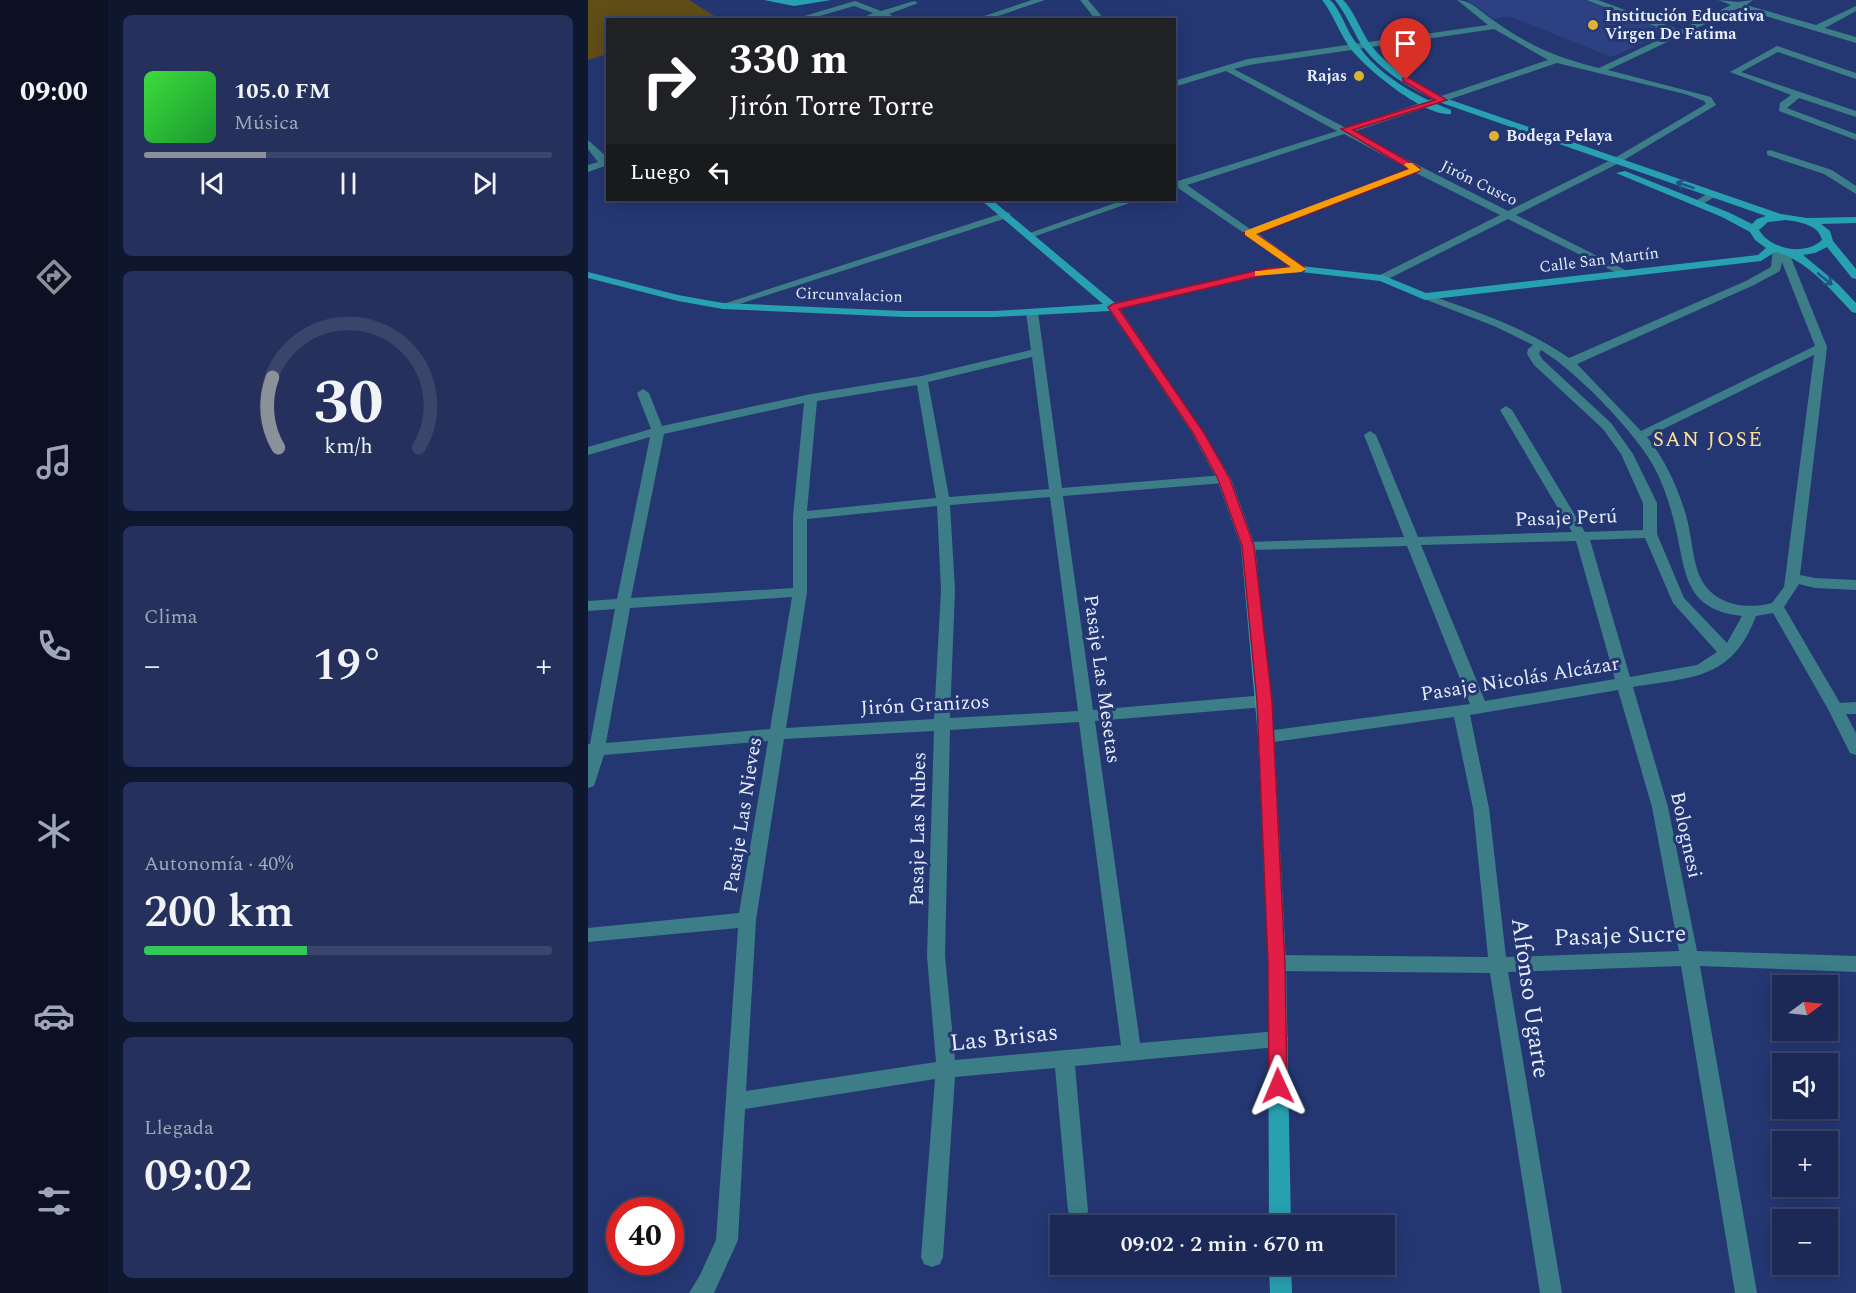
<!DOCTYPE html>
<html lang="es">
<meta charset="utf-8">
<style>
body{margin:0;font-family:Spectral,serif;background:#25315c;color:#f1f3f6;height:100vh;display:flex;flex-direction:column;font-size:22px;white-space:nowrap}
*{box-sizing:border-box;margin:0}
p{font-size:20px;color:#a0a6b9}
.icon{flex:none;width:33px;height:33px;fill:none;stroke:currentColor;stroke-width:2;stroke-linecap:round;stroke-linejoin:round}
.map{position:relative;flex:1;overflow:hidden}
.drawer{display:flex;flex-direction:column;gap:15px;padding:15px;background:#0f172f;width:480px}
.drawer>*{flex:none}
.guide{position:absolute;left:18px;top:18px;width:570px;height:183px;border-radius:0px;box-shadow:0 3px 15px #0003,0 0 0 2px #3a456c;background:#202124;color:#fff;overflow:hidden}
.needle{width:39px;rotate:75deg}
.controls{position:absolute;left:1184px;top:975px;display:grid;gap:12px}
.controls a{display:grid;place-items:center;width:66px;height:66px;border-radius:0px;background:#1c2956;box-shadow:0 3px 15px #0003,0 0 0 2px #3a456c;font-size:30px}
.speed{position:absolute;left:18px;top:1197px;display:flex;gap:12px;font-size:30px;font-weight:700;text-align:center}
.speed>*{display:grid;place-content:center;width:78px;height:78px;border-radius:50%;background:#1c2956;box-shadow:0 3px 15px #0003,0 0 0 2px #3a456c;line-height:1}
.speed .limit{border:9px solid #d22;background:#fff;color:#111}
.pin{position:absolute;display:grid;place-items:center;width:51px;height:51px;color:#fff;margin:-62px -26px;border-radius:50% 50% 50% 0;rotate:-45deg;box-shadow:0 0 6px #0007}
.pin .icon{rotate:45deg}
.me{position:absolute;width:66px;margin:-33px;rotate:359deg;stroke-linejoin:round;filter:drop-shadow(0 0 4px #0008)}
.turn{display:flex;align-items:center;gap:21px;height:126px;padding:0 24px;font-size:27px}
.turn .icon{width:78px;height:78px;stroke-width:2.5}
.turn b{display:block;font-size:42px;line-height:51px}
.then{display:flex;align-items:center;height:57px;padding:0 24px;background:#0003;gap:12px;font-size:22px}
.big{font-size:45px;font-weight:600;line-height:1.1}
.drawer .card{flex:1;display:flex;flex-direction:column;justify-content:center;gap:9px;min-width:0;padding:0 21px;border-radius:9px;background:#25315c}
.drawer .dial{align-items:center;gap:0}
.dial svg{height:156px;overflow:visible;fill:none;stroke:#3a456c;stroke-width:7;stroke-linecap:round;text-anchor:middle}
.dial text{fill:#f1f3f6;stroke:none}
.song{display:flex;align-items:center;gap:18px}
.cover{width:72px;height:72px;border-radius:9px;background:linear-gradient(135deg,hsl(120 70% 55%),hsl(130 70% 35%))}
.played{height:6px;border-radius:3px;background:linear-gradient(90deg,#8c9099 30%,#3a456c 30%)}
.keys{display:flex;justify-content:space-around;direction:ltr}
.heat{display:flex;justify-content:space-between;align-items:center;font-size:33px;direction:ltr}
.charge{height:9px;border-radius:4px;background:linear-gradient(90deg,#34c759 40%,#3a456c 0)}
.trip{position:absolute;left:462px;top:1215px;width:345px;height:60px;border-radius:0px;background:#1c2956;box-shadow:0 3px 15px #0003,0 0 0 2px #3a456c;font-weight:600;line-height:60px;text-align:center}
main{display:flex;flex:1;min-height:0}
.dock{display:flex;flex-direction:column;width:108px;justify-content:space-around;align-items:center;background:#0b1022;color:#a0a6b9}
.dock .icon{width:42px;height:42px}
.dock .selected{color:#8c9099}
.dock b{font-size:27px;color:#f1f3f6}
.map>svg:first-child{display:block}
.built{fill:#2d4082}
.green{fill:#614d16}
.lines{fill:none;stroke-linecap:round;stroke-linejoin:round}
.street{fill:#3c7d87;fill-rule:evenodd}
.secondary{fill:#27a0b0;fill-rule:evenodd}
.oneway{stroke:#265182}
.route{fill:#e11d48;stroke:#92132f;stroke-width:1.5}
.slow{fill:#f59e0b}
.poi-dot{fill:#deb133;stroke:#253773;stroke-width:2}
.labels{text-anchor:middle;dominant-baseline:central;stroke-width:6;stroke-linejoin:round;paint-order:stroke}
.far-poi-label{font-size:16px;font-weight:bold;fill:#e6ecfa;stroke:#253773;text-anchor:start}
.far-street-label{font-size:16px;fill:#e6ecfa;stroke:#253773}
.street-label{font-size:20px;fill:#e6ecfa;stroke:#253773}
.neighbourhood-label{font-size:21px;letter-spacing:1.5px;fill:#fedf93;stroke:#253773}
.near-street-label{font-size:24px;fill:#e6ecfa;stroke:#253773}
</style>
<main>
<nav class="dock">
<b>09:00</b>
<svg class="icon selected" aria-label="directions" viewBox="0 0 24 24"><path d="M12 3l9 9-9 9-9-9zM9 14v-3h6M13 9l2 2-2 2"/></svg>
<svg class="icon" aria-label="music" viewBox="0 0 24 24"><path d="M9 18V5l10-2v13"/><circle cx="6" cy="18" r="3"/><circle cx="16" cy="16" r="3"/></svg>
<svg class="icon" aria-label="phone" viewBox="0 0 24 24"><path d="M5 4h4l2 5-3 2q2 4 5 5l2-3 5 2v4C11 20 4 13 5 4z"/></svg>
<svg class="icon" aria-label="climate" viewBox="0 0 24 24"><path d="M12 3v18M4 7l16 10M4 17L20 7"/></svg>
<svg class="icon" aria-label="car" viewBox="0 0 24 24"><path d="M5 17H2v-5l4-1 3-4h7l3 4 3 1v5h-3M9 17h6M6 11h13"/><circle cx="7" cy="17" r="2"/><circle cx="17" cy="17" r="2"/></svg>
<svg class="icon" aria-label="filters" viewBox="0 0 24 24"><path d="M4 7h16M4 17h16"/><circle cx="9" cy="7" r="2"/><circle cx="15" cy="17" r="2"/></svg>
</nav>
<section class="drawer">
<div class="card">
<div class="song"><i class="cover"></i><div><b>105.0 FM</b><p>Música</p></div></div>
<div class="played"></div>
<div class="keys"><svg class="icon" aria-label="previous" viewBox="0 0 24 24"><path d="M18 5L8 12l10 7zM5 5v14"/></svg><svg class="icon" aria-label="pause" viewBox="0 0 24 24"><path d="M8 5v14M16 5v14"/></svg><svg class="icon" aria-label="next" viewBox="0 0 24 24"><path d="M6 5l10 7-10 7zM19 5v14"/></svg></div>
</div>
<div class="card dial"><svg viewBox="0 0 100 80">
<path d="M14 69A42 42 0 1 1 86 69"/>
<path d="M14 69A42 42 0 0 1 11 33" stroke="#8c9099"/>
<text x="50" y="56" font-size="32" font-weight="700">30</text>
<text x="50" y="72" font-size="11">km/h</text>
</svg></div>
<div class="card"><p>Clima</p>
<div class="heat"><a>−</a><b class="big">19°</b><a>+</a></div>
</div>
<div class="card"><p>Autonomía · 40%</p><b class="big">200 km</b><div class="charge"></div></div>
<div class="card"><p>Llegada</p><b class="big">09:02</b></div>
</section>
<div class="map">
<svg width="1268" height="1293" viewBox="0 0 1268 1293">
<rect width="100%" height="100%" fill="#253773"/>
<!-- built -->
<path class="built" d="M879,0h116l88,31 -60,26 -102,-41 -15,3z"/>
<!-- green -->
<path class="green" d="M0,0h101l30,19 -111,1 -1,34 -19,6z"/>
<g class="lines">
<!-- street -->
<path class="street" d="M444,0h13l-59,20h-14z
M492,0h8l17,20h-9z
M869,0c14,0 24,12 36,20 36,26 63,37 106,48l74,-35 -87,-33h12l82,30 51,-25 -13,-5 20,2 15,-2 -7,5 70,20 40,-19v5l-31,17 31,9v6l-117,-35 -131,62 103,27 5,8 -97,58 -103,52 113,57v4l-4,1 -117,-58 -122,61h-8v-4l122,-61 -84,-42 -159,60 48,34 2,2 -6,3 -123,-84 -4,1 1,-7 162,-51 -111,-60 -52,16v-6l74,-22 240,-34zM906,29l54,31 -202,68 -112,-59 15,-4zM969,63l128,31 19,7 2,3 -93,55 -105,52 -155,-79zM756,134l65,35 -159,60 -63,-44z
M267,1l26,10 33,-10 4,2 -29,11 11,6h-12l-8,-3 -23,3 16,-7 -19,-7 -48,14h-15z
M1189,46l79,27v6l-78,-27 -37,20 115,39v6l-57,-19 -12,10 69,26v6l-77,-29 1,-8 11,-8 -61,-23z
M0,140l20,18v7l-20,7v-7l10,-3 -10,-13z
M1182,150l62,20 24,16v8l-32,-20 -57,-19v-4z
M1124,191l5,3 -1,2 -15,9 -9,-2z
M536,200h14l-105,37 -4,1 -5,-3z
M418,212l4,1v4l-283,91 -4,1 -6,-3z
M1190,245l10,5 39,97 -27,228 15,3 41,2v10l-41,-2 -16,-4 -15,23 56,96 16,-1v12h-10l10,19v22l-6,-2 -22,-44 -55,-96 -17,3c-24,64 -64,61 -123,71l35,120 29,144 159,5v16l-156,-6 57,327h-22l-54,-327 -173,6 54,321h-22l-50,-320 -213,-2 -6,-3 -3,-5 3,-5 6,-3 211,2 -15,-149 -19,-91 -188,26 -6,-2 -2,-4 2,-4 6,-2 204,-27 -63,-158 -159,4 -7,-4 7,-4 156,-5 -40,-102 6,-4 6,4 42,102 154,-5 -72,-122 6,-4 6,4 73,122 58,-2v-27l-22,-49 -18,-25 -69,-64 -7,-11 1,-5 5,-4 -39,-19 -75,-29 2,-2h8c49,17 97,33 140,63l177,-77 25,-14 2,-19zM1194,262l33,84 -174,85 -64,-67 177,-79 26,-14zM953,350c34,20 93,81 112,115 11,20 18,43 23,65 10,44 9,80 66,86l-15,27 -43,-45 -27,-64v-31l-24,-49 -22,-31 -68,-63 -4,-6zM1226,355l-30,232 -12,16c-31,8 -65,0 -75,-34 -5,-17 -6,-36 -11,-54 -9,-29 -20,-54 -39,-78zM1057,538l28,65 44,49 -20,13 -67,12 -40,-137zM988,541l39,138 -130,22 -64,-156zM1030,690l34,117 27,144 -173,6 -17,-149 -19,-93z
M444,309l6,3 24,176 162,-13 7,4 -7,4 -161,13 30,214 172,-15 6,2 2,4 -2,4 -6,2 -170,14 45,322 138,-12 7,2 3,6 -3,6 -7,2 -203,19 13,145 -3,7 -7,3 -7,-3 -3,-7 -13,-143 -100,9 -12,180 -3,7 -8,3 -8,-3 -3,-7 14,-178 -190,30 -7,131 -24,53h-25l11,-18 16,-35 22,-312 -150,14v-14l151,-15 29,-172 -164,14 -10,31 -6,2v-44h2l25,-135 -27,2v-10l29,-2 33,-162 -62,18v-8l63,-18 -14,-36 6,-4 6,4 13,33 149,-32 111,-18 109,-26 -5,-38zM444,357l17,132 -100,8 -21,-115zM329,385l19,113 -129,13 10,-110zM216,403l-11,113v72l-162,10 33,-164zM462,497l28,214 -128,7 5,-128 -5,-85zM349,506l4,84 -7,129 -148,9 21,-136v-73zM204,597l-22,132 -164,14 24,-135zM491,722l42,323 -166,15 -10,-104 5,-226zM346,731l-7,225 9,106 -190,29 10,-171 28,-181z"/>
<!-- secondary -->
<path class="secondary" d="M176,0h67l-37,6z
M734,0h8l4,4c9,12 13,28 23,40 22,32 59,52 94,66v4c-26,3 -85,-45 -100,-65 -12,-16 -17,-34 -29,-49z
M747,0h8l3,3c10,13 15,28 24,41 19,25 48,40 75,54l336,116 26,4 49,-1v6l-35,1 9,7 3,10 23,28v10l-4,-1 -25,-31 -12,6 -12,2 35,29 18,19v10l-4,-1c-21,-22 -46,-53 -77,-60l-14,9 -336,39 -45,-19 -79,-9 -33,2 -148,35 84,124 27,46 24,67 19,191 12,226 5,263h-22l-1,-263 -10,-226 -17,-191 -24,-67 -25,-46 -82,-122 -115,6h-91l-181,-8 -45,-8 -90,-23v-6l90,23 45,8 181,8h91l108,-7 -122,-104h11l123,103 153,-35 33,-2 81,9 44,18 332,-38 8,-7 -11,-8 -5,-8 -28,-15 -106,-44 9,-2 105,42 22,11 5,-5 9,-3 -327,-114c-29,-14 -59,-31 -78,-58 -9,-15 -15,-30 -26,-44zM1198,220c14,2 33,5 36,20 -17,16 -51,10 -63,-10l9,-8z
M681,1264h22l1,29h-22z"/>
</g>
<!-- one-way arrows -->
<defs><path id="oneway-shaft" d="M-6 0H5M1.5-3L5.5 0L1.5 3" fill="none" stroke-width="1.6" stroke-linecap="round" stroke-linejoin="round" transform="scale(1.5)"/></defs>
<g class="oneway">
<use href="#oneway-shaft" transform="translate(1097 185) rotate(-161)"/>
<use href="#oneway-shaft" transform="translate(1237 279) rotate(39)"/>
</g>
<!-- route -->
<path class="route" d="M815,78h6l38,22 -94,30 67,38v3l-164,63 48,33v4l-36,3 -149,35 85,124 26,46 24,67 18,155 13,262 2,123 -3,5 -6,3 -6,-3 -3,-5 -1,-123 -11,-262 -15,-155 -24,-67 -25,-46 -85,-126 5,-3 155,-36 23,-1 -48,-34 166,-64 -68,-40 94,-29 -32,-19z"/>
<!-- slow -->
<path class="slow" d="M818,163h6l9,7 -165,64 50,35 -5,3 -46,4v-5h4l32,-4 -46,-32v-4l164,-62 -5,-4z"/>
<!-- markers -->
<g class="poi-dot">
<circle cx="1005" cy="25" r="6"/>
<circle cx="771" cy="76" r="6"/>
<circle cx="906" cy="136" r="6"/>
</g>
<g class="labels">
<!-- far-poi labels -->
<g class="far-poi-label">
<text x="1017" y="16">Institución Educativa<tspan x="1017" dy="18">Virgen De Fatima</tspan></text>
<text x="759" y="76" text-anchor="end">Rajas</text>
<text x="918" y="136">Bodega Pelaya</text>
</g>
<!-- far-street labels -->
<g class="far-street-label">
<text transform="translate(891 183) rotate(26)">Jirón Cusco</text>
<text transform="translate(1011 260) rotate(-7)">Calle San Martín</text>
<text transform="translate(261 295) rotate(2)">Circunvalacion</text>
</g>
<!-- street labels -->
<g class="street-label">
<text transform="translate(978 518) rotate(-2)">Pasaje Perú</text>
<text transform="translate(514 679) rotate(82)">Pasaje Las Mesetas</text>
<text transform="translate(932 679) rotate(-9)">Pasaje Nicolás Alcázar</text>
<text transform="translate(337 705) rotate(-3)">Jirón Granizos</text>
<text transform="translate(155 815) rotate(-81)">Pasaje Las Nieves</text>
<text transform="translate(330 829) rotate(-89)">Pasaje Las Nubes</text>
<text transform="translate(1098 835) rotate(78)">Bolognesi</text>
</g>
<!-- neighbourhood labels -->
<g class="neighbourhood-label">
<text x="1120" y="440">SAN JOSÉ</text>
</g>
<!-- near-street labels -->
<g class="near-street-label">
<text transform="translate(1032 936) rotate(-2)">Pasaje Sucre</text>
<text transform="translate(942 998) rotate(82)">Alfonso Ugarte</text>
<text transform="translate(416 1038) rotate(-6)">Las Brisas</text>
</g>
</g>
</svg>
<div class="controls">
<a><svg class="needle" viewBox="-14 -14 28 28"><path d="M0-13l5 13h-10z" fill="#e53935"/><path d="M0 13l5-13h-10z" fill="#a0a6b9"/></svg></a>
<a><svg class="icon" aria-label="sound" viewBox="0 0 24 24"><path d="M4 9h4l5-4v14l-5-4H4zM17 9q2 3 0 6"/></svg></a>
<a>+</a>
<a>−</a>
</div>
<div class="speed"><div class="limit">40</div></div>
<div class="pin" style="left:818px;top:80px;background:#d93025"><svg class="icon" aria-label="arrive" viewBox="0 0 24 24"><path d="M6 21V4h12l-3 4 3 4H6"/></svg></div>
<svg class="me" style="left:690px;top:1086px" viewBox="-20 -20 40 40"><path d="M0-17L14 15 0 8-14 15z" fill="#e11d48" stroke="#fff" stroke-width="4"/></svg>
<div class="trip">09:02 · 2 min · 670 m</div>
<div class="guide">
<div class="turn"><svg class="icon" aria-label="right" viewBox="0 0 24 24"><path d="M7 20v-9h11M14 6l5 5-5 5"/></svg><div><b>330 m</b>Jirón Torre Torre</div></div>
<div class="then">Luego<svg class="icon" aria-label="left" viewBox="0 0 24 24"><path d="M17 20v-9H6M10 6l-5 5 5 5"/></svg></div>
</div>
</div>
</main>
